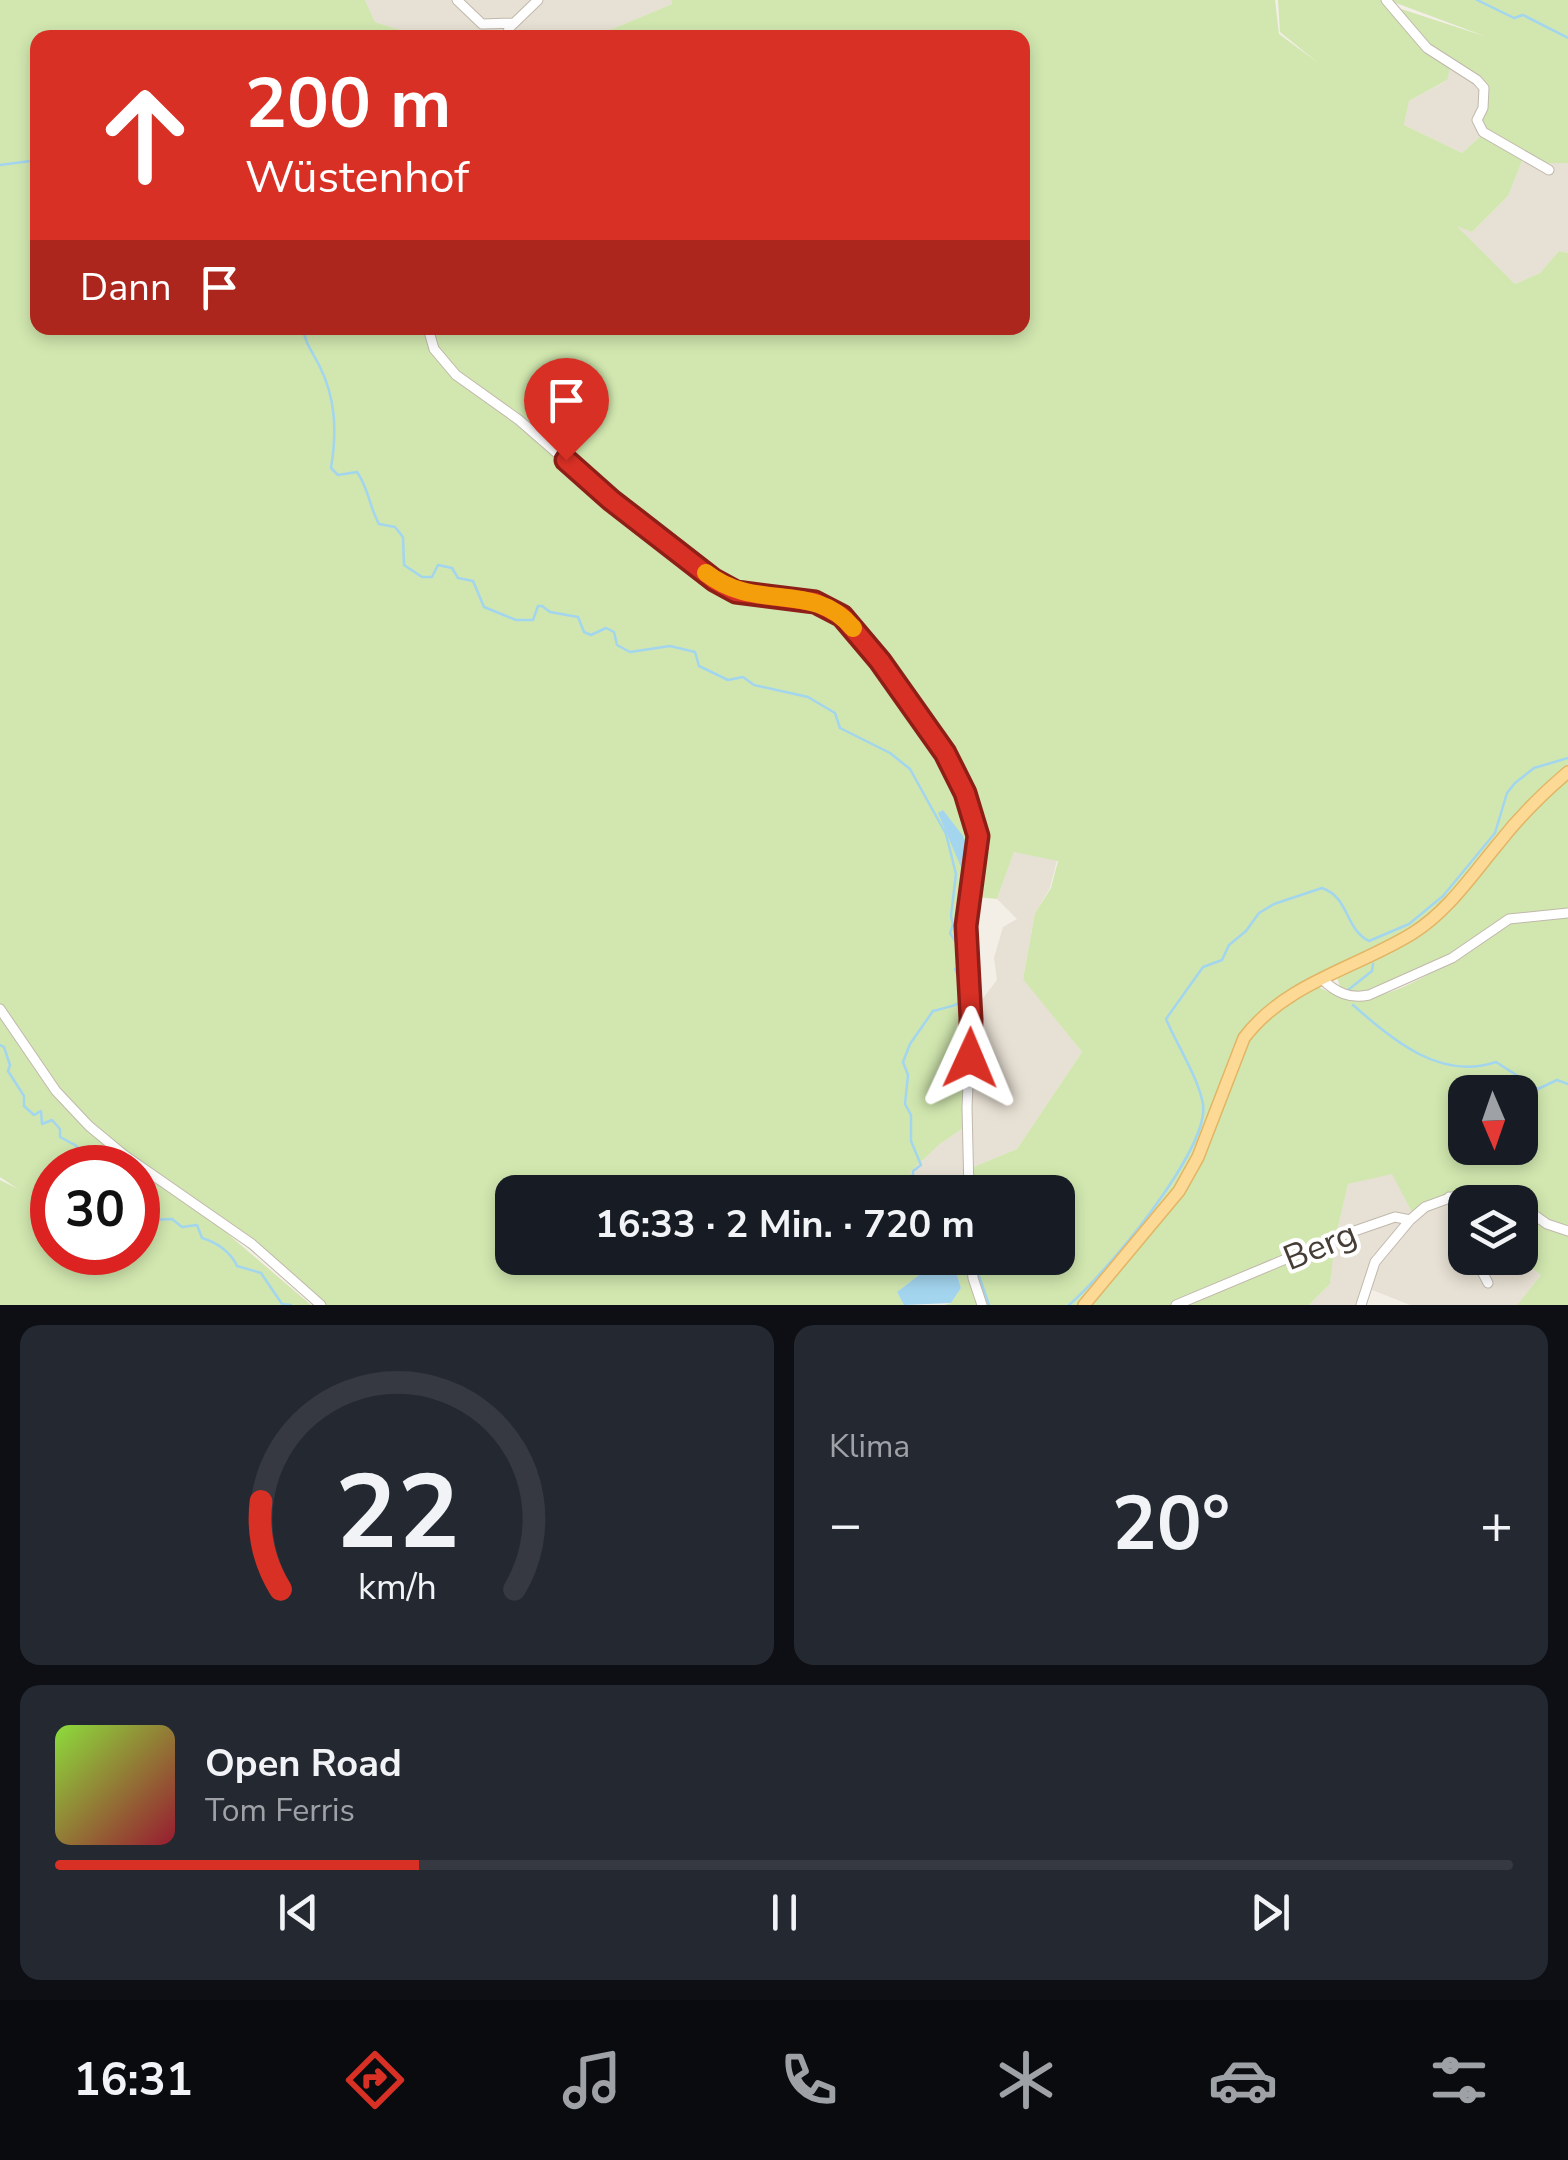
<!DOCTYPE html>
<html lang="de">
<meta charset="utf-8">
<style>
body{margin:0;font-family:"Nunito Sans",sans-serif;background:#242831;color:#f1f3f6;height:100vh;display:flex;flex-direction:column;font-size:38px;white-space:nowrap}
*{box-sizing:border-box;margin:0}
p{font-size:32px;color:#9ea1a6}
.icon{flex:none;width:55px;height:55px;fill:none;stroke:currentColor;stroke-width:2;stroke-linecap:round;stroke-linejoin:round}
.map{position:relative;height:1305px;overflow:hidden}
.panel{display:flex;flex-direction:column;gap:20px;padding:20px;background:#0d0f14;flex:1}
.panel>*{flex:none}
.banner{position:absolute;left:30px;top:30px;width:1000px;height:305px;border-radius:20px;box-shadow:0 5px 15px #0003;background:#d93025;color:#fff;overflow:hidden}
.needle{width:65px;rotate:178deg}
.controls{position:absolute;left:1448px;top:1075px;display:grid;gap:20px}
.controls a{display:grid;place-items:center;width:90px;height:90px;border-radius:20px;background:#171b24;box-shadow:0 5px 15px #0003;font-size:50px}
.speed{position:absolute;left:30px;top:1145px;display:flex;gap:20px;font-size:50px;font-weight:700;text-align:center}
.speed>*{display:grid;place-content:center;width:130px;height:130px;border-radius:50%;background:#171b24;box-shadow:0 5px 15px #0003;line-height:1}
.speed .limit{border:15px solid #d22;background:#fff;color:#111}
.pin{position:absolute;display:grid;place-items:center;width:85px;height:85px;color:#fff;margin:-102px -42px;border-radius:50% 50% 50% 0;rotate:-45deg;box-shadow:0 0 10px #0007}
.pin .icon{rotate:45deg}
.me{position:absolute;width:110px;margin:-55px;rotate:1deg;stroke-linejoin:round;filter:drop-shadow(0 0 8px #0008)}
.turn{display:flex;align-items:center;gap:35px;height:210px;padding:0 50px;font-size:45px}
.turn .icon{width:130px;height:130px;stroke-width:2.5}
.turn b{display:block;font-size:70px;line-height:85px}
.then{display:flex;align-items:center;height:95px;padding:0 50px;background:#0003;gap:20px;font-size:38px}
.big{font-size:75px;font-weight:700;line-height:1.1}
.panel .tile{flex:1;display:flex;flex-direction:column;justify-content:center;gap:15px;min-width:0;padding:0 35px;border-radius:20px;background:#242831}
.panel .dial{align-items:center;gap:0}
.dial svg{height:260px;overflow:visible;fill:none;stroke:#363941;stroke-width:7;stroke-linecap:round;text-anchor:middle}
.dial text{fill:#f1f3f6;stroke:none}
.song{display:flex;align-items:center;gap:30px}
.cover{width:120px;height:120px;border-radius:15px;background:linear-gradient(135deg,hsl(90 70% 55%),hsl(350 70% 35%))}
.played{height:10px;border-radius:5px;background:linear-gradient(90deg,#d93025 25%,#363941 25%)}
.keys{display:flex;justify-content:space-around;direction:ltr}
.heat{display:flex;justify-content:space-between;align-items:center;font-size:55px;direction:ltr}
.panel .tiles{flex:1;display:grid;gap:20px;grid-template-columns:1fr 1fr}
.tile:last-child{grid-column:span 2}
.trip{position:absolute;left:495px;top:1175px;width:580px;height:100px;border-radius:20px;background:#171b24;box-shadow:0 5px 15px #0003;font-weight:700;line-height:100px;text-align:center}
.menu{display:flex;height:160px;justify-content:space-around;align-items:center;background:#090b0e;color:#9ea1a6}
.menu .icon{width:70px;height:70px}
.menu .on{color:#d93025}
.menu b{font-size:45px;color:#f1f3f6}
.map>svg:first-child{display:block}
.residential{fill:#e7e0d4}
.green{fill:#d1e7af;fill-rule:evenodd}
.water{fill:#a3d5ef}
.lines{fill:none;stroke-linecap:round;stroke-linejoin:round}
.stream{stroke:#a3d5ef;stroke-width:2.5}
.minor-casing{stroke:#c1b8ac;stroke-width:11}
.major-casing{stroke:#e2b565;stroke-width:14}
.minor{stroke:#fff;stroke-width:9}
.major{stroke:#fdd996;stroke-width:11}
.route-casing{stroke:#8d1f18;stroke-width:25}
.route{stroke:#d93025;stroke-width:18}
.slow{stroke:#f59e0b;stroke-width:18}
.labels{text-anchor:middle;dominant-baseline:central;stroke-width:8;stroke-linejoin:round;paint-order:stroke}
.street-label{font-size:35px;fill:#463e36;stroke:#fff}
</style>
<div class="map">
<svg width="1568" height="1305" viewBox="0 0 1568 1305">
<rect width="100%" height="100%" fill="#f3eee6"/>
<!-- residential -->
<path class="residential" d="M365,0h306l1,4 -79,33 -172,1 -46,-16z
M1451,66l25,15 7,9v44l-21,19 -58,-28 5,-24 37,-20z
M1524,156l19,7h25v90l-9,-2 -19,22 -25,11 -60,-60 17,8 36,-36z
M1014,852l43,8 -7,28 -15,25 -12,65 59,74 -65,97 -48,20v23h-7l-54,-18 32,-30 29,-20 5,-114 23,-30 -3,-22 9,-31 14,-8 -20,-20z
M1392,1173l122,29h-49v56h53l23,17 -24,30h-107l-40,-16 -11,16h-50l21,-21 2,-31 16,-69z"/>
<!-- green -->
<path class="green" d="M0,0h365l10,22 46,15 -383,1v290h984v-290l-429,-1 79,-33 -1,-4h604l4,34 38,28 -37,-30 -2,-32h105c21,25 42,49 68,66l-4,14 -38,21 -5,24 58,28 21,-19 41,22 -16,40 -36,36 -15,-6 58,58 25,-11 19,-22 9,2v659l-30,4 30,-1v314l-4,1c-61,-33 -82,-60 -151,-16l-21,-40 -44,10 -12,52 -29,14 -89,33 -43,22h-87l81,-93 32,-52 49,-125 25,-25 42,-24c50,30 93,-3 140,-27l-5,-7c-33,20 -73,52 -112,35l-3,-10 77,-39 -2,-9 -141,74 -26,26 -16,29 -37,102 -30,48 -85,97h-93l-12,-47h86v-66h-87v-24l46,-19 65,-97 -59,-73 12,-66 16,-25 7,-27 -44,-9 -17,47 -30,-3 -4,27 2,58 7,28 -6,117 -26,18 -31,29 49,19h-446v66h429l-44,34 7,13h-586l-145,-118 138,118h-311v-125l18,9 -18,-12zM1465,1092h55v56h-55zM52,1168h86v84h-86z
M1388,0h180v163h-25l-58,-33 -5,-11 5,-29 -54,-45 -39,-39 95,31z
M1526,1210l37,24 5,-1v72h-51l24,-30 -23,-17 2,-40z
M1335,1240l-5,44 -21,21h-130z
M952,1258h17l10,47h-34l6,-2 10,-15z"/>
<!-- water -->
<path class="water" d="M943,810l20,26 10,25 -12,6 -23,-54z
M941,1258h11l9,30 -10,15 -47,2 -7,-13z"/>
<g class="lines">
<!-- stream -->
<path class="stream" d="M1477,0l37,18 9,-3 45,23
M0,165l38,-5
M303,328c2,15 9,23 16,37 17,33 18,67 12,103l7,7 19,-3c12,17 12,34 22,52l16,3 8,10 1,28 18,12h10l6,-12 14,3 6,10 15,3 11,26 32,13h17l5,-14h4l8,6 28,5 6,15 7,3 15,-7 8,4 3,13 13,7 40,-6 25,6 4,14 29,14 15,-3 11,8 54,12 27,16 5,15 50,25 20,16 36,65 10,40 -5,42 2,9 -3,8 9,14v10
M1348,990l24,-19 1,-7
M1353,1005c40,35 87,76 143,57l42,27 19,-9 11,4
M0,1045l4,2 6,18 -2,6 16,25v10l10,9 7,-4 1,13 10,-4 8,9v8l15,8 25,23
M919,1192l-6,-9v-12l8,-6 -10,-24v-26l-6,-11 3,-29 -5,-13 7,-18 23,-33c35,-9 37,-7 22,-42
M138,1215l13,5 21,-1 10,8 15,-2 5,13c14,4 29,14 35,28l24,7 21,31 9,1
M962,1258l3,8
M979,1276l10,29
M1069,1305c35,-30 141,-155 134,-201 -5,-27 -26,-59 -37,-85l37,-52 19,-7 7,-15 17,-14 13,-18 15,-9 48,-16c28,10 22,40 47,53l40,-17 34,-28 52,-63 12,-40 8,-10 19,-15 34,-10"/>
<defs>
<path id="minor" d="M457,0l25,24 32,-1
M1386,0l41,48 50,32 7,8 -1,20 -6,12 6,12 66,38
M507,38l2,-10 29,-28
M428,328l6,21 22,26 63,45 92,80 103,80 22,12 79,9 28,14 38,46 64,92 20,40 13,43 -12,90 5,93 -4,88 2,85
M1322,979c14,14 28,20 47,16l83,-37 57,-39 59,-6
M0,1009l56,82 33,35 35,29 128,89 69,61
M1449,1197l13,14 3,25
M1520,1205l27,19 21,7
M971,1258l2,20 9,27
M1475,1258l13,25
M1176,1305l167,-70 52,-18 15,3
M1361,1305l14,-43 35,-42 15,-13 41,-15 46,10"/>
<path id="major" d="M1084,1305l95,-114 19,-34 46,-119c41,-55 113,-70 169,-105 35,-22 59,-58 85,-89 21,-27 44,-50 70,-72"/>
</defs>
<!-- minor casing -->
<use href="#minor" class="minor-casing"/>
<!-- major casing -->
<use href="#major" class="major-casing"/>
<!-- minor -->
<use href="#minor" class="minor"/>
<!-- major -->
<use href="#major" class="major"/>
</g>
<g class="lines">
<defs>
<path id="route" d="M566,460l45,40 103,80 22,12 79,10 27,14 38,45 65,92 20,40 13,43 -12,90 5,93 -1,39"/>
</defs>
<!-- route casing -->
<use href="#route" class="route-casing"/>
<!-- route -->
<use href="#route" class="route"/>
<!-- slow -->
<path class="slow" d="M706,573c51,40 107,7 147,55"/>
</g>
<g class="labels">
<!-- street labels -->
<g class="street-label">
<text transform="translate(1320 1246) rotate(-22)">Berg</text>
</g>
</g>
</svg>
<div class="controls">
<a><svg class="needle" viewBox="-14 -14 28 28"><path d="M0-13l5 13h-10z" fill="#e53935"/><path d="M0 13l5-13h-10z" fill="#9ea1a6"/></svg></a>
<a><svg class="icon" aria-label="layers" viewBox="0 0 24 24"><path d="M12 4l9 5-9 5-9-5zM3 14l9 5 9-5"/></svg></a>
</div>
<div class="speed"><div class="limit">30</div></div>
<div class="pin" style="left:566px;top:460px;background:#d93025"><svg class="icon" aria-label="arrive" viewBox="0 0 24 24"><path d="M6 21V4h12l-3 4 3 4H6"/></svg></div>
<svg class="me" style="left:970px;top:1058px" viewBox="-20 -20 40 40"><path d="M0-17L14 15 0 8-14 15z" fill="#d93025" stroke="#fff" stroke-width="4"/></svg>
<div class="trip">16:33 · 2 Min. · 720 m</div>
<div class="banner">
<div class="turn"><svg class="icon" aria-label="ahead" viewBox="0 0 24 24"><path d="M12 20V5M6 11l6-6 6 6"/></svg><div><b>200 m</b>Wüstenhof</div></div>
<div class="then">Dann<svg class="icon" aria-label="arrive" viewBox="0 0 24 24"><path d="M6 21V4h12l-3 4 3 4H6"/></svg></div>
</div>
</div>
<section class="panel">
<div class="tiles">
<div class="tile dial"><svg viewBox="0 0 100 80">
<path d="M14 69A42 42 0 1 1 86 69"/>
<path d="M14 69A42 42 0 0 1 8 42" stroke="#d93025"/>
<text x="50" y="56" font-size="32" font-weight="700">22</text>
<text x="50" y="72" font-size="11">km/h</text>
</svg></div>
<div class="tile"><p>Klima</p>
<div class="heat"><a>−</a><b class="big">20°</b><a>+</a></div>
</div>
<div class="tile">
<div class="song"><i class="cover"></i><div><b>Open Road</b><p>Tom Ferris</p></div></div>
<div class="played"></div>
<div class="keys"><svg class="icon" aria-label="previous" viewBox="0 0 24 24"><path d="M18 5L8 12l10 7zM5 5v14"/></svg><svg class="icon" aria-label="pause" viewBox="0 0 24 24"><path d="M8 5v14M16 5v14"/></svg><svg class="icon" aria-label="next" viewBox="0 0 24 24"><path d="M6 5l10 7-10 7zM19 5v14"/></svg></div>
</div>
</div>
</section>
<nav class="menu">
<b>16:31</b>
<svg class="icon on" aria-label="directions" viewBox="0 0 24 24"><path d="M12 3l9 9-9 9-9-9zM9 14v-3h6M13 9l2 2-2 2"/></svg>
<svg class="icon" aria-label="music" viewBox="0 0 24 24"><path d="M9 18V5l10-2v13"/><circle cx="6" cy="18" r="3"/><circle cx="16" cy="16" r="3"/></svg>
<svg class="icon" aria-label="phone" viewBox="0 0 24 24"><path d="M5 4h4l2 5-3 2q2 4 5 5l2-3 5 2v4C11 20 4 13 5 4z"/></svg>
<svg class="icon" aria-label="climate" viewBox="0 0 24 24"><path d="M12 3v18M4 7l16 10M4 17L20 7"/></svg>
<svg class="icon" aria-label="car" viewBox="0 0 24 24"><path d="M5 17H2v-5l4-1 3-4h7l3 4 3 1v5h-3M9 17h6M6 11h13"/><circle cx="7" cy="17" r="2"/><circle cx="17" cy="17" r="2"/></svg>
<svg class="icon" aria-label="filters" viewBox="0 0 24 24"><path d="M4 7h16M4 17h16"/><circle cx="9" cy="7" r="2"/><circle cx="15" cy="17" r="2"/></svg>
</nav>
